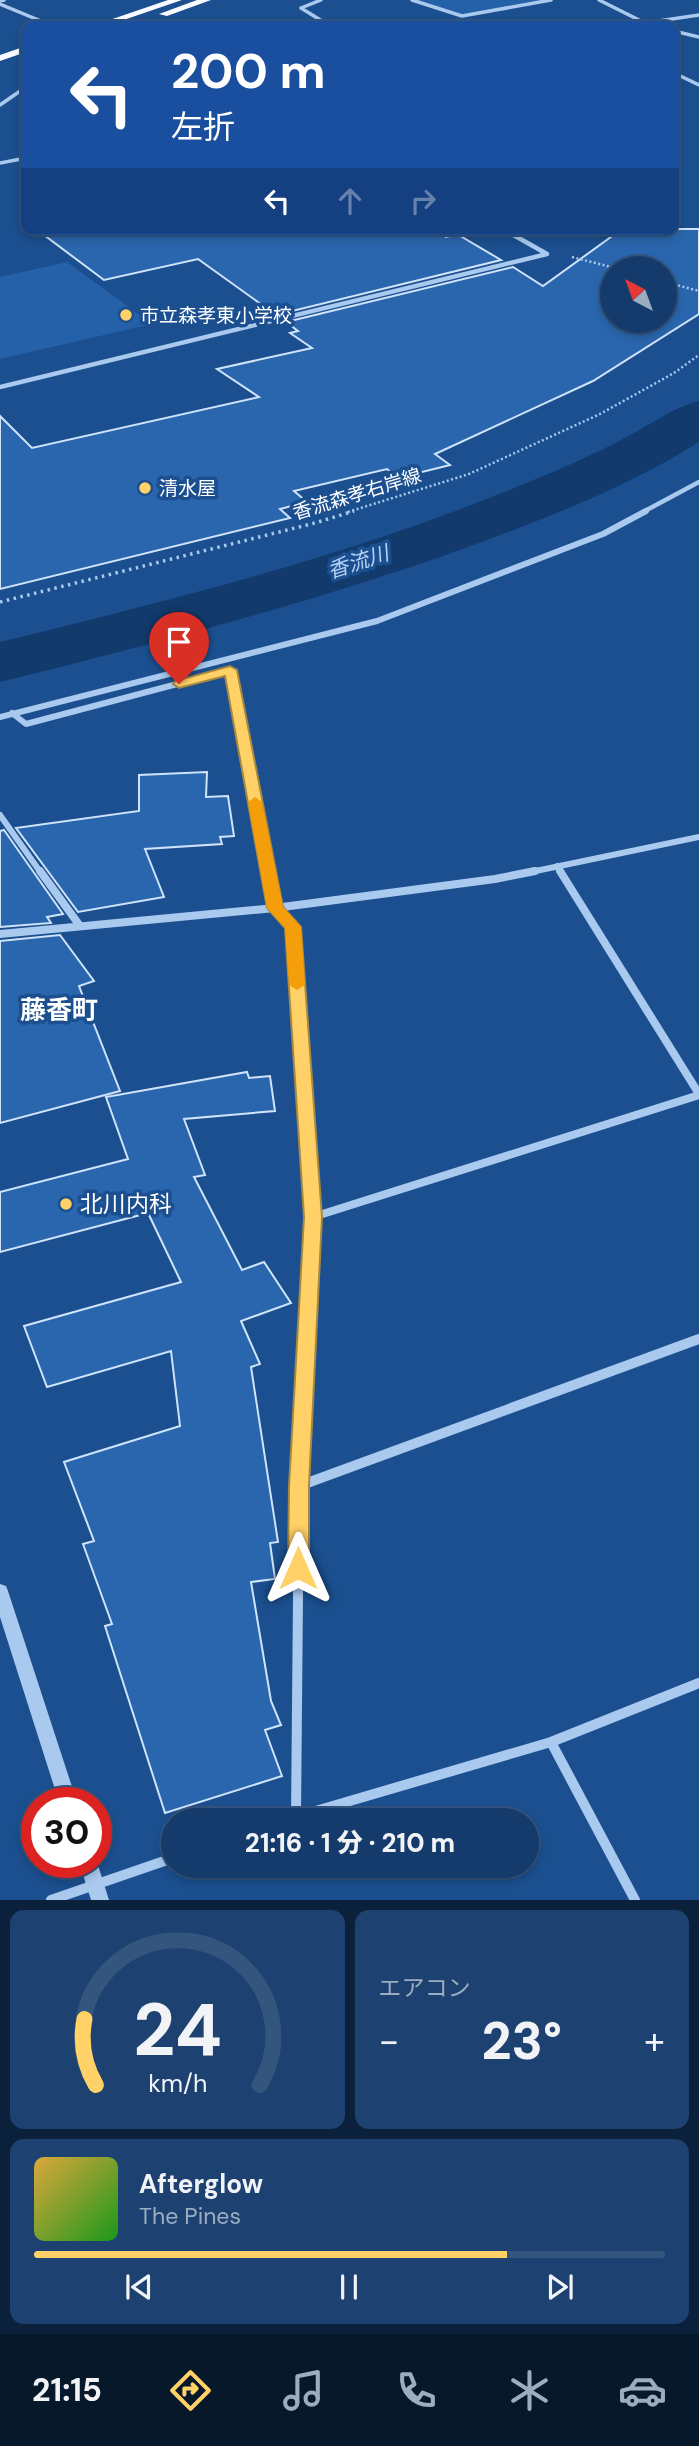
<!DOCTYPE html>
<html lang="ja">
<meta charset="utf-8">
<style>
body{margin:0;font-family:"DM Sans","Noto Sans JP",sans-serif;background:#1d4271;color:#f1f3f6;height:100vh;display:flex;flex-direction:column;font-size:26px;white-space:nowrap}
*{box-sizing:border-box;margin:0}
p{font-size:23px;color:#9dadc1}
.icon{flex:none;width:38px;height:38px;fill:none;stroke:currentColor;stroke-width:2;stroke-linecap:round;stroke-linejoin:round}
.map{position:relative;height:1900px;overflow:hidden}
.side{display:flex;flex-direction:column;gap:10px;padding:10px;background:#0b203b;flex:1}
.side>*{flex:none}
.banner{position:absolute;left:21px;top:21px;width:658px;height:214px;border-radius:14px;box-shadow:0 4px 10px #0003,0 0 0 2px #33557e;background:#1a4fa0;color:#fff;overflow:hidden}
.needle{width:46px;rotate:319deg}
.fabs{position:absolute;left:600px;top:256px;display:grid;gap:14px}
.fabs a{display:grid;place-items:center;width:77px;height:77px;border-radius:50%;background:#143b6b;box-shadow:0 4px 10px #0003,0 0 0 2px #33557e;font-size:35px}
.speed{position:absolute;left:21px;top:1787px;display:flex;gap:14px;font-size:35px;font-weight:700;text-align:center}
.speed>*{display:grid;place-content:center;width:91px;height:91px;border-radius:50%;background:#143b6b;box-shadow:0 4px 10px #0003,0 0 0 2px #33557e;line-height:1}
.speed .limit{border:10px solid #d22;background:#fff;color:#111}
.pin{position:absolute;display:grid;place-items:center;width:60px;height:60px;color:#fff;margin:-72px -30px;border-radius:50% 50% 50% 0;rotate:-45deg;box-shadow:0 0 7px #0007}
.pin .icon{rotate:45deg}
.me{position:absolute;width:77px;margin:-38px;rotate:0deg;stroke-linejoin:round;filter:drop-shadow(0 0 5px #0008)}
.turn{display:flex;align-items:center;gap:24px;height:147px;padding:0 35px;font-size:32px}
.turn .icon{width:91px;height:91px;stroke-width:2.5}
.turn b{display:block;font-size:49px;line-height:60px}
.lanes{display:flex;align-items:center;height:66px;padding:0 35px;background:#0003;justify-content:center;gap:35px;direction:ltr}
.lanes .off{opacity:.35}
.big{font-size:52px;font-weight:800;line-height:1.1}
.side .card{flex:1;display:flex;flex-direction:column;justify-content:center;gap:10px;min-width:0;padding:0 24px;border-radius:14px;background:#1d4271}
.side .dial{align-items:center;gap:0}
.dial svg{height:182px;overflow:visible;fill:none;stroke:#33557e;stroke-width:7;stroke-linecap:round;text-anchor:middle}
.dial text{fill:#f1f3f6;stroke:none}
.song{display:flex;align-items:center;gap:21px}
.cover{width:84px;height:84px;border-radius:10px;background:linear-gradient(135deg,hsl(40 70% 55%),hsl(120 70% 35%))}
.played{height:7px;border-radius:4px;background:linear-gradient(90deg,#ffd166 75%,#33557e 75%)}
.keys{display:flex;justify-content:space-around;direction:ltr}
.heat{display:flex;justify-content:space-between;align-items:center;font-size:38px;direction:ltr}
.side .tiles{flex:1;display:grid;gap:10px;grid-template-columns:1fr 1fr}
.card:last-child{grid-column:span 2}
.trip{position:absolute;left:161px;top:1808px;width:378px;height:70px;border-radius:35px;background:#143b6b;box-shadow:0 4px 10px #0003,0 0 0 2px #33557e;font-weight:800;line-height:70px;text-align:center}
.dock{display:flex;height:112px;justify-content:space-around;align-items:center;background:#08182b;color:#9dadc1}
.dock .icon{width:49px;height:49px}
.dock .on{color:#ffd166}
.dock b{font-size:32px;color:#f1f3f6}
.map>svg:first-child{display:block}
.green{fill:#2461a8}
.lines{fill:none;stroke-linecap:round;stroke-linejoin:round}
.river{fill:#123a6d;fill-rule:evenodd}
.building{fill:#2a66ad;stroke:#cfe3fa;stroke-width:2;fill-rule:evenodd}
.path-far1{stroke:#a9c9ee;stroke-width:2.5;stroke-dasharray:2 2.5;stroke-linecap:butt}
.path{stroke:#a9c9ee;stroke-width:3.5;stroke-dasharray:2.5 4.5;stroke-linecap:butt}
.pedestrian{stroke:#a9c9ee;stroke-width:3.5}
.minor-far4{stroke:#a9c9ee;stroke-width:3.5}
.minor-far3{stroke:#a9c9ee;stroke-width:4.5}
.minor-far2{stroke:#a9c9ee;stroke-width:6}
.minor-far1{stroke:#a9c9ee;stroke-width:8}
.minor{stroke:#a9c9ee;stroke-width:10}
.tertiary{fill:#a9c9ee;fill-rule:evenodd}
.trunk{fill:#f8faff;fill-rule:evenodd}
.route{fill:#ffd166;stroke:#a68842;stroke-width:2}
.slow{fill:#f59e0b}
.poi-dot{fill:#ffd166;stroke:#1b4f8f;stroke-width:2.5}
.labels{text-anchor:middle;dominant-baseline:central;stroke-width:7;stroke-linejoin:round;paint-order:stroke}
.far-poi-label{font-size:19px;fill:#fff;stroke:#1b4f8f;text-anchor:start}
.far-street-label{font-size:19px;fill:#fff;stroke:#1b4f8f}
.far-water-label{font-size:21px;font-style:italic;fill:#b5d3f5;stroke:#1b4f8f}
.poi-label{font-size:23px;fill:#fff;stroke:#1b4f8f;text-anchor:start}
.quarter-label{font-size:26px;font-weight:bold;fill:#fff;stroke:#1b4f8f}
</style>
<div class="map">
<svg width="699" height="1900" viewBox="0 0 699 1900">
<rect width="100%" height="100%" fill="#1b4f8f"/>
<!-- green -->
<path class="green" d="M412,0h137l-87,16z
M67,262l85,62 -152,35v-82z"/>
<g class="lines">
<!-- river -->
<path class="river" d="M699,401v41c-71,45 -152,76 -231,105 -153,55 -310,96 -468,135v-40c154,-38 309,-76 458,-132 54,-21 109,-42 161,-69 27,-13 50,-32 80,-40z"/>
</g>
<!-- building -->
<path class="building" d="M36,229h398l12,8 11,-3 44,26 -225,55 -78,-56 -94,21z
M622,229h77v85l-106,67 -158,73 15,11 -52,13 -11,-9 -93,22 13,11 -27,7 10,9 -290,71v-173l32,32 227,-51 -42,-28 95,-21 -22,-15 8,-2 -12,-9 227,-55 30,19zM612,268h53v52h-53z
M207,772l-1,25 22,-1 6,40 -14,1 2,7 -77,5 19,48 -86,15 -62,-84 123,-17v-36z
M4,830l59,84 -16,3 4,6 -51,4v-96z
M60,935l34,46 -15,5 41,105 -120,32v-182z
M247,1072l2,6 21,-2 5,35 -91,8 21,56 -11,2 48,93 22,-8 27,41 -50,18 19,43 -9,3 27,175 -8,1 5,36 -24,3 20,119 10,24 -16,5 17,46 -117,37 -60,-187 7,-2 -29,-80 11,-3 -30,-79 116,-36 -9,-75 -124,36 -23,-61 157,-44 -33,-69 -148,39v-60l128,-33 -22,-62z"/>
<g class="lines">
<!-- path-far1 -->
<path class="path-far1" d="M572,257l43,11
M665,282l34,9
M348,512l121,-38 131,-60 74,-41 25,-18"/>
<!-- path -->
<path class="path" d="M0,602l315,-79 39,-12"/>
<!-- pedestrian -->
<path class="pedestrian" d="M0,4l53,22"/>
<!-- minor-far4 -->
<path class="minor-far4" d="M412,0l50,16 89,-16
M599,0l46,23
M0,1l4,-1
M301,8l29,18
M301,8l20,-8
M627,26l16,-2
M656,26l-11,-3 54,-8
M674,31l25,6
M674,73l25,12
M0,105l26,-18
M0,163l26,-5"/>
<!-- minor-far3 -->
<path class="minor-far3" d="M0,387l547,-133 -44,-25
M643,512l56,-30"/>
<!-- minor-far2 -->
<path class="minor-far2" d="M12,713l14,11 204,-54 38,203
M0,717l377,-96 226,-87 43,-23
M0,815l41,58
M557,866l4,7
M526,873l173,-36"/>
<!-- minor-far1 -->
<path class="minor-far1" d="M40,871l40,55
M268,871l7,37 18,19 20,290 -6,110
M560,871l139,223
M0,934l275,-26 220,-29 40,-8
M313,1217l386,-122"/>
<!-- minor -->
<path class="minor" d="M299,1486l400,-147
M551,1742l84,158
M296,1816l3,-330 8,-161
M285,1820l266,-78 148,-59
M51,1900l122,-42"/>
<!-- tertiary -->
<path class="tertiary" d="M0,1584l6,2 2,5 69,211h-18l-59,-185z
M96,1860l1,2 12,38h-18l-12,-38h17z"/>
<!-- trunk -->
<path class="trunk" d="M168,0h14l-76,26h-14z
M197,0h14l-44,16 -8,-2z
M26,46v6l-26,9v-6z"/>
</g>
<!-- route -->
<path class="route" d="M230,666l7,4 46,237 18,20 21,290 -13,269v82l-3,6 -8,3 -7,-3 -3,-6 1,-82 15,-269 -19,-289 -18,-20 -42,-232 -46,12 -6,-4 2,-3z"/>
<!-- slow -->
<path class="slow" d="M255,797l7,5 21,105 18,20 4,58 -8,5 -8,-5 -4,-57 -18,-20 -19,-106z"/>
<!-- markers -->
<g class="poi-dot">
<circle cx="126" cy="315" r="7"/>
<circle cx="145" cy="488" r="7"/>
<circle cx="66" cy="1204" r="7"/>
</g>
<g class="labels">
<!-- far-poi labels -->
<g class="far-poi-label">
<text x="140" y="315">市立森孝東小学校</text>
<text x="159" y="488">清水屋</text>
</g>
<!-- far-street labels -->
<g class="far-street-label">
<text transform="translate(357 494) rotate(-17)">香流森孝右岸線</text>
</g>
<!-- far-water labels -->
<g class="far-water-label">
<text transform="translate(358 562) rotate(-18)">香流川</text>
</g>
<!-- poi labels -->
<g class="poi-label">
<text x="80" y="1204">北川内科</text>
</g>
<!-- quarter labels -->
<g class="quarter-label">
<text x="59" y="1010">藤香町</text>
</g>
</g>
</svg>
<div class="fabs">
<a><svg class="needle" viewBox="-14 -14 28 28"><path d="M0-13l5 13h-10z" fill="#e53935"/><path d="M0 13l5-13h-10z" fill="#9dadc1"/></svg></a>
</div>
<div class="speed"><div class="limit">30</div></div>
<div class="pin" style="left:179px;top:684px;background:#d93025"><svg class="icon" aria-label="arrive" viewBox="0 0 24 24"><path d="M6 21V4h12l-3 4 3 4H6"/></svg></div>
<svg class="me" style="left:298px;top:1568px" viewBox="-20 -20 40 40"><path d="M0-17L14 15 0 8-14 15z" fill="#ffd166" stroke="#fff" stroke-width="4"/></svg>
<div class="trip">21:16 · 1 分 · 210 m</div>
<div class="banner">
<div class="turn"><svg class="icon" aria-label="left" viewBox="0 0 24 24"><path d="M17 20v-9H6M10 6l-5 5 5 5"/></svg><div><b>200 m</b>左折</div></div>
<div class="lanes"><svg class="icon" aria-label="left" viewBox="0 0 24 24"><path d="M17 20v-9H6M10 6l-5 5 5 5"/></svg><svg class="icon off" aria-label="ahead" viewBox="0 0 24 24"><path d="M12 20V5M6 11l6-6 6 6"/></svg><svg class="icon off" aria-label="right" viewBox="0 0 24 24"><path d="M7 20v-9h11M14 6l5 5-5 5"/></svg></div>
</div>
</div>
<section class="side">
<div class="tiles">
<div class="card dial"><svg viewBox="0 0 100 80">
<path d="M14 69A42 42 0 1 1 86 69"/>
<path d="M14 69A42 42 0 0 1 9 40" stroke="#ffd166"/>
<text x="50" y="56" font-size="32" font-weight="700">24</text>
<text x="50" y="72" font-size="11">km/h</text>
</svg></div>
<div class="card"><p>エアコン</p>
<div class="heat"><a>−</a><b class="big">23°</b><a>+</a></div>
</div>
<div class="card">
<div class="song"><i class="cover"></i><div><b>Afterglow</b><p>The Pines</p></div></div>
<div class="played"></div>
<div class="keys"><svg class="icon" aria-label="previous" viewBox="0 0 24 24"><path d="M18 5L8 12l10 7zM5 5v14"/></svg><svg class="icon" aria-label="pause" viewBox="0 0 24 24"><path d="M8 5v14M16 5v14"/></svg><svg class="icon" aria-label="next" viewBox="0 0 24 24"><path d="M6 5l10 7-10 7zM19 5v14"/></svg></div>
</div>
</div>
</section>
<nav class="dock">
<b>21:15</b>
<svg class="icon on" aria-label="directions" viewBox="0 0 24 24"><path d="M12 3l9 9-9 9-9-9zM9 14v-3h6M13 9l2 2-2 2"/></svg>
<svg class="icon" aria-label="music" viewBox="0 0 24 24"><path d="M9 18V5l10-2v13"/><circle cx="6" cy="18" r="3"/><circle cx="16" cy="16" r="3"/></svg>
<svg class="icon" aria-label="phone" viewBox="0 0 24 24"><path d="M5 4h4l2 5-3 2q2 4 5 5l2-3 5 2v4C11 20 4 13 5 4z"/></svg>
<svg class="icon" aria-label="climate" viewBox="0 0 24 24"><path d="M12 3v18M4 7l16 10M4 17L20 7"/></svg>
<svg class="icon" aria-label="car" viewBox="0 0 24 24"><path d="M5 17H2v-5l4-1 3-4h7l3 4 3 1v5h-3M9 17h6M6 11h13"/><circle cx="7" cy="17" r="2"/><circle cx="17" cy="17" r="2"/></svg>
</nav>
